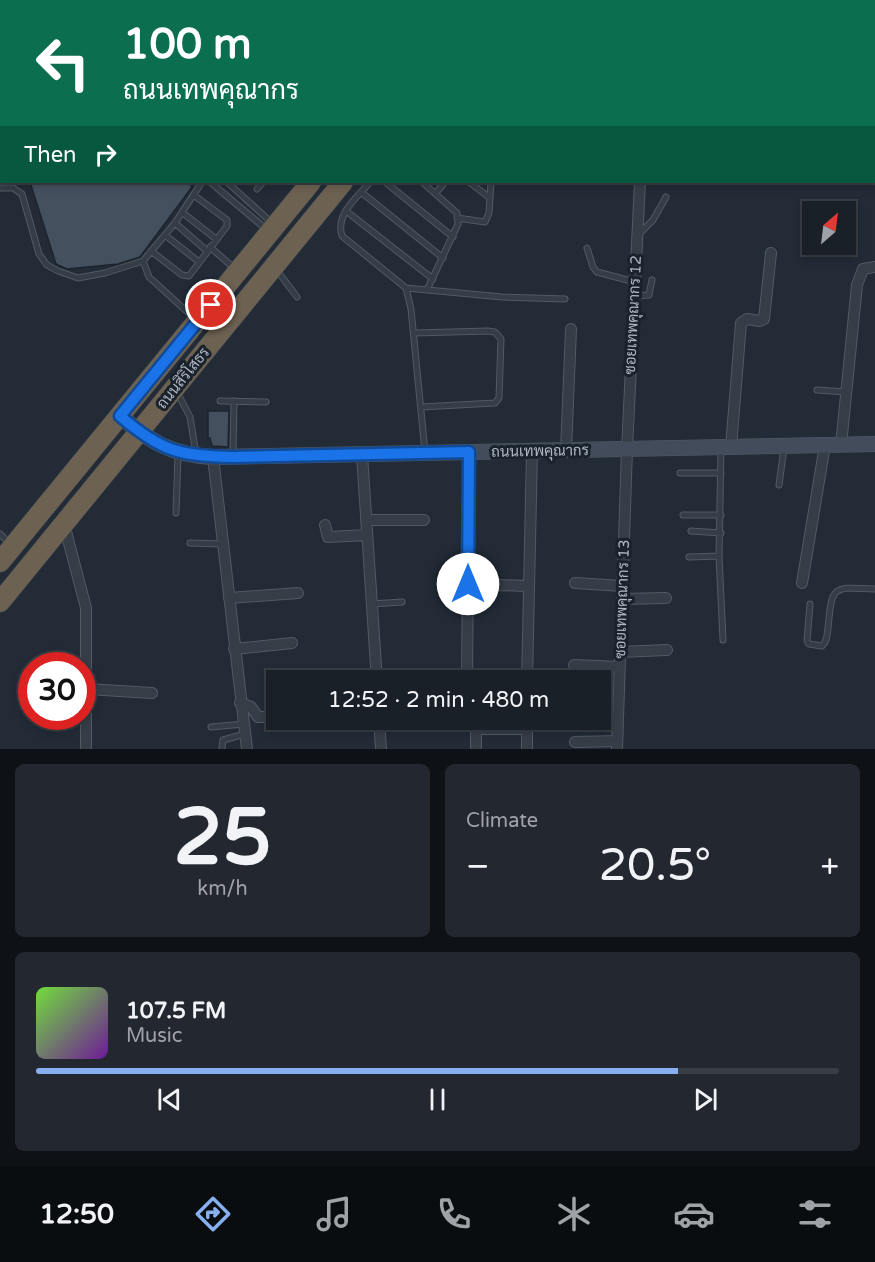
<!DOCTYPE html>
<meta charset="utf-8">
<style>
body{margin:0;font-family:"Varela Round",Sarabun,sans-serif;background:#232830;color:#f1f3f6;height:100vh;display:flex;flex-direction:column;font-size:22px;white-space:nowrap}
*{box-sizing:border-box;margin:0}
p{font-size:20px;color:#9fa3a8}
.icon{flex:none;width:33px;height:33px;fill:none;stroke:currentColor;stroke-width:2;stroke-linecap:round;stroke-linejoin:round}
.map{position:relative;height:749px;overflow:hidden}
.sheet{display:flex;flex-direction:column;gap:15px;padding:15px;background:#0e1216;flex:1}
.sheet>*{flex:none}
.top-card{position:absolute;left:0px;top:0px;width:876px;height:183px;box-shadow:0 3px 9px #0003,0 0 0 2px #383e45;background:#0b6e4f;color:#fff;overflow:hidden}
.needle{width:39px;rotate:28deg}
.controls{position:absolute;left:802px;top:201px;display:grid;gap:12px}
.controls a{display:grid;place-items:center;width:54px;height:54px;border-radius:0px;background:#1a2028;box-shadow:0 3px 9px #0003,0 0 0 2px #383e45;font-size:30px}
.speed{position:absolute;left:18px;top:652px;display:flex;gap:12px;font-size:30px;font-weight:700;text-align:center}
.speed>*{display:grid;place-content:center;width:78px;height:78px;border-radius:50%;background:#1a2028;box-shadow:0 3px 9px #0003,0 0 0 2px #383e45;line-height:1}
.speed .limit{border:9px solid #d22;background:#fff;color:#111}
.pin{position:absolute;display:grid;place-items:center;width:51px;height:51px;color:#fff;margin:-26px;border:3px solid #fff;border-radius:50%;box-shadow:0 2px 6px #0007}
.me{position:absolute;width:66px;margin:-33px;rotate:0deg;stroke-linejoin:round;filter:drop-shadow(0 0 4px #0008)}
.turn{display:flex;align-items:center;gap:21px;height:126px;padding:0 24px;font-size:27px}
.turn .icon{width:78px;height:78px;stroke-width:2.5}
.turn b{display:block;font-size:42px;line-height:51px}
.then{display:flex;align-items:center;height:57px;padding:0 24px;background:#0003;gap:12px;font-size:22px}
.big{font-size:45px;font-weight:600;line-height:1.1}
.sheet .tile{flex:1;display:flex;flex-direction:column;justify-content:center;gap:9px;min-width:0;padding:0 21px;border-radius:9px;background:#232830}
.sheet .dial{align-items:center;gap:0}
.dial b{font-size:78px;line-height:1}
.song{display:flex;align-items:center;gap:18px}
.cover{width:72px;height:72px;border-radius:9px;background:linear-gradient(135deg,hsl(100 70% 55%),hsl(280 70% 35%))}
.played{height:6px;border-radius:3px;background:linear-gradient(90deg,#87b0f1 80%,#383e45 80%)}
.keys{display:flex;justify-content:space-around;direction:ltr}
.heat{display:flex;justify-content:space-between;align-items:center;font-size:33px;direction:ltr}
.sheet .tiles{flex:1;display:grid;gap:15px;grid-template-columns:1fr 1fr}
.tile:last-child{grid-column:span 2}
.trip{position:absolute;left:266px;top:670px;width:345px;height:60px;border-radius:0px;background:#1a2028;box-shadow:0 3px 9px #0003,0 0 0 2px #383e45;font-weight:600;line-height:60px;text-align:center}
.menu{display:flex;height:96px;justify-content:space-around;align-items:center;background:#0a0d10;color:#9fa3a8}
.menu .icon{width:42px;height:42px}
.menu .selected{color:#87b0f1}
.menu b{font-size:27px;color:#f1f3f6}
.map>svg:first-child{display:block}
.building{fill:#45505e;stroke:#1c242e;stroke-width:1.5}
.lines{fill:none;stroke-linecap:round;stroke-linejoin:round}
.lane-casing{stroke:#525a65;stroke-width:7}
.street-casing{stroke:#525a65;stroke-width:12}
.secondary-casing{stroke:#525a65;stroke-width:16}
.highway-casing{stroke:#3f4752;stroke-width:21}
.lane{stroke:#353d47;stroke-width:5}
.street{stroke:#353d47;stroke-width:10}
.secondary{stroke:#434c5a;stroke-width:15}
.highway{stroke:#6d6252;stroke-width:20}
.route-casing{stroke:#114b97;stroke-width:15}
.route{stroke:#1a73e8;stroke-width:10}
.labels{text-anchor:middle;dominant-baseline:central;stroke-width:6;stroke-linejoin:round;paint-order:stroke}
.street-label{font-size:15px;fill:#afb7c4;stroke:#1a222c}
</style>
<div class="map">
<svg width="875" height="749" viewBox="0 0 875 749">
<rect width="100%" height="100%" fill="#222b36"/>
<!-- building -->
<path class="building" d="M30,182h159l3,5 -52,70 -22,7 -51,5 -11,-5z
M208,411h21l-1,36 -16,-1 -2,-8h-2z"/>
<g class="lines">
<defs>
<path id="lane" d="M120,0l1,2
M186,0l14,2
M530,0l2,2
M870,0v2
M0,1l4,-1
M125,2l3,-2
M563,2l2,-2
M874,57l1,1
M210,182l56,47
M227,182l45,41
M370,182c-13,16 -35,32 -28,54l64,52 5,21 14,143
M385,182l68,55
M422,182l35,31 1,11 -31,66
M469,182l21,16
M0,188h13l9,6 17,60 8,11 11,6 20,7 27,-5 38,-12
M257,189l6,-7
M361,192l82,66
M436,193l9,-11
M346,211l87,68
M183,213l33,26
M457,218l28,4 4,-9 2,-31
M175,223l32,28
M165,235l34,27
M637,236l16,-16 13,-23
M210,247l24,21
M587,248l6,19 4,5 38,10
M151,251l31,24 7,1 38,-50v-6l-32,-24
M276,269l21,28
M406,288l96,9 63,2
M634,296l15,-1 3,-15
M194,318l-45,-41 -6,-16 32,-38 27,-41
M414,333l74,-2 7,1 6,7 -2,59 -4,5 -74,4
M817,390l29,2
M177,392l13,25 6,37
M220,401l46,1
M233,453l1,-52
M680,473h41
M779,485l5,-37
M176,513l2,-58
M683,515h38
M691,531l30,2
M0,534l9,9
M190,543l33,1
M719,556l4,84
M689,557l30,-1 2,-107
M372,604l30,-2
M810,604l-3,37 2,3 13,2c5,-5 5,-10 6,-18 4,-43 4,-41 47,-39
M211,727l33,-3
M222,748l1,-8 22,-6"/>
<path id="street" d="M390,2v-2
M624,2l1,-2
M666,2v-2
M759,2v-2
M841,445l16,-160 6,-16 12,-2
M731,447l10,-124 6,-4 13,2 4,-2 7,-66
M566,451l5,-122
M362,455l15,226
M213,457l34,292
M366,520h58
M64,524l22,84v141
M325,525l3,12 39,-2
M575,583l47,3
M802,583l23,-138
M468,584l59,2
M229,598l69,-5
M622,599l44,-1
M234,649l58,-6
M620,652l47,-2
M574,665l46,2
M467,681l2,-229
M527,681l5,-230
M87,689l65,4
M240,703l11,4 7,10h18
M379,720l2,29
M468,720l8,9v20
M527,720v29
M476,729h51
M575,742l42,-1
M617,749l10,-300 13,-267"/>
<path id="secondary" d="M120,416c31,26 51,39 93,41l662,-13"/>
<path id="highway" d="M458,2l1,-2
M489,2l1,-2
M0,562l311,-380
M0,602l343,-420"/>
</defs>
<!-- lane casing -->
<use href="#lane" class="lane-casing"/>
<!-- street casing -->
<use href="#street" class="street-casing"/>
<!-- secondary casing -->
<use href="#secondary" class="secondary-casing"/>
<!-- highway casing -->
<use href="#highway" class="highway-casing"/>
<!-- lane -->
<use href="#lane" class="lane"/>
<!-- street -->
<use href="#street" class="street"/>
<!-- secondary -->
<use href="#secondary" class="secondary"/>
<!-- highway -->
<use href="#highway" class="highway"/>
</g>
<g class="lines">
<defs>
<path id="route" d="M211,305l-91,111c41,35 59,40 113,41l236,-5 -1,132"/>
</defs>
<!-- route casing -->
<use href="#route" class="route-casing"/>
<!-- route -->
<use href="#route" class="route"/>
</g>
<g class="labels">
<!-- street labels -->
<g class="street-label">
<text transform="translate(633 315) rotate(-87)">ซอยเทพคุณากร 12</text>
<text transform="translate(183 378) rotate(-51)">ถนนสิริโสธร</text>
<text transform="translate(540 451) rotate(-1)">ถนนเทพคุณากร</text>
<text transform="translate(622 599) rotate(-88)">ซอยเทพคุณากร 13</text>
</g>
</g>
</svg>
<div class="controls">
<a><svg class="needle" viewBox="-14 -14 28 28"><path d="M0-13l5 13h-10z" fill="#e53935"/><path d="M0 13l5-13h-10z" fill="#9fa3a8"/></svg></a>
</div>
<div class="speed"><div class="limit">30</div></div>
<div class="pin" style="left:211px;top:305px;background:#d93025"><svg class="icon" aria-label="arrive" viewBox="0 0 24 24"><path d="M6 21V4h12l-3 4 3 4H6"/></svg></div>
<svg class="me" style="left:468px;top:584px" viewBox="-20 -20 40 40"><circle r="19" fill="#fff"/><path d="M0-13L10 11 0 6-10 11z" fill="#1a73e8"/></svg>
<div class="trip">12:52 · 2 min · 480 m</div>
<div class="top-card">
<div class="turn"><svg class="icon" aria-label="left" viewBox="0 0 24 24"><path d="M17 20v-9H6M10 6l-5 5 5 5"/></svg><div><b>100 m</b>ถนนเทพคุณากร</div></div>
<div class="then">Then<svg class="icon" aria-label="right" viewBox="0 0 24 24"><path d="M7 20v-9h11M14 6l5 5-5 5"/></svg></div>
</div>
</div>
<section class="sheet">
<div class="tiles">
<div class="tile dial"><b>25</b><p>km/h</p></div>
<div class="tile"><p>Climate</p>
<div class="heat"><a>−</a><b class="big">20.5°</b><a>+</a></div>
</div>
<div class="tile">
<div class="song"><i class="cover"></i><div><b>107.5 FM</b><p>Music</p></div></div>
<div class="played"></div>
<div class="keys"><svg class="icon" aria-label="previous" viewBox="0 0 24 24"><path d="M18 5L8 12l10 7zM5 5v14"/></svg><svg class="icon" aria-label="pause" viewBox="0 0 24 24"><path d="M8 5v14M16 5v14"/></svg><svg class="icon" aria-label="next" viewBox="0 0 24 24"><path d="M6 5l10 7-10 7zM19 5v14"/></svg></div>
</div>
</div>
</section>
<nav class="menu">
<b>12:50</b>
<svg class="icon selected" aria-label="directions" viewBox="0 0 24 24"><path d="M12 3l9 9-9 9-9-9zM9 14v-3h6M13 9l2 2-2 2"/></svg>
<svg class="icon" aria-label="music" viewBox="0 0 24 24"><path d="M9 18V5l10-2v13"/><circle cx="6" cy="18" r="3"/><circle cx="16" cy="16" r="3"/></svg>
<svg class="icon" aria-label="phone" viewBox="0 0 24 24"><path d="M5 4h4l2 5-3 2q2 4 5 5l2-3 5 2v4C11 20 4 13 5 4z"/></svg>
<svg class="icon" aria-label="climate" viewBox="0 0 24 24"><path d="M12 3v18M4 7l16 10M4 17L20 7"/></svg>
<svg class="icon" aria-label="car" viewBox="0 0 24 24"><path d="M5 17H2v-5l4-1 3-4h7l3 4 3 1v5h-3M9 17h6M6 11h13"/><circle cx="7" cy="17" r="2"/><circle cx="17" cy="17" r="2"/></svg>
<svg class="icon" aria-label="filters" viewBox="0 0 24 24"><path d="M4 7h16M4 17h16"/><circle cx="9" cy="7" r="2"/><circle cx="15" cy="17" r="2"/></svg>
</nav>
